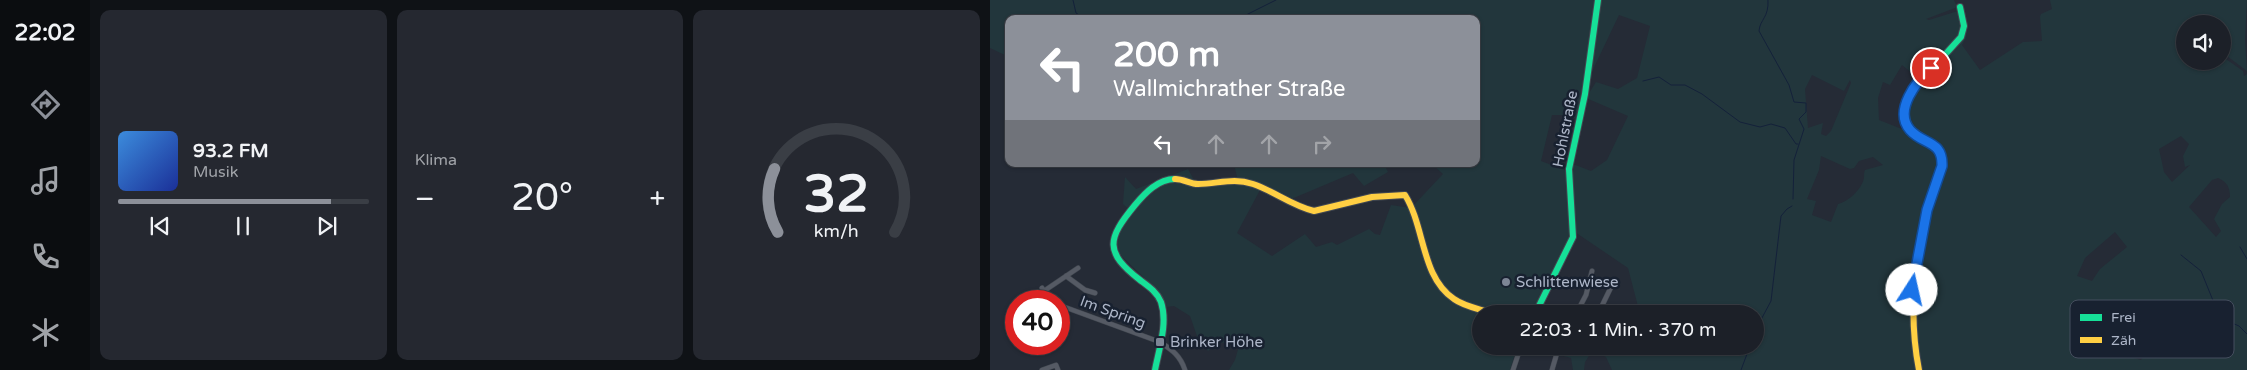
<!DOCTYPE html>
<html lang="de">
<meta charset="utf-8">
<style>
body{margin:0;font-family:"Varela Round",sans-serif;background:#252830;color:#f1f3f6;height:100vh;display:flex;flex-direction:column;font-size:19px;white-space:nowrap}
*{box-sizing:border-box;margin:0}
p{font-size:16px;color:#a0a3a8}
.icon{flex:none;width:28px;height:28px;fill:none;stroke:currentColor;stroke-width:2;stroke-linecap:round;stroke-linejoin:round}
.map{position:relative;flex:1;overflow:hidden}
.panel{display:flex;flex-direction:column;gap:10px;padding:10px;background:#0f1216;width:900px}
.panel>*{flex:none}
.top-card{position:absolute;left:15px;top:15px;width:475px;height:152px;border-radius:10px;box-shadow:0 1px 4px #0004,0 0 0 1px #3a3e45;background:#8c9099;color:#fff;overflow:hidden}
.fabs{position:absolute;left:1186px;top:15px;display:grid;gap:10px}
.fabs a{display:grid;place-items:center;width:55px;height:55px;border-radius:50%;background:#1c2028;box-shadow:0 1px 4px #0004,0 0 0 1px #3a3e45;font-size:25px}
.speed{position:absolute;left:15px;top:290px;display:flex;gap:10px;font-size:25px;font-weight:700;text-align:center}
.speed>*{display:grid;place-content:center;width:65px;height:65px;border-radius:50%;background:#1c2028;box-shadow:0 1px 4px #0004,0 0 0 1px #3a3e45;line-height:1}
.speed .limit{border:8px solid #d22;background:#fff;color:#111}
.pin{position:absolute;display:grid;place-items:center;width:42px;height:42px;color:#fff;margin:-21px;border:2px solid #fff;border-radius:50%;box-shadow:0 1px 5px #0007}
.me{position:absolute;width:55px;margin:-28px;rotate:10deg;stroke-linejoin:round;filter:drop-shadow(0 0 4px #0008)}
.turn{display:flex;align-items:center;gap:18px;height:105px;padding:0 25px;font-size:22px}
.turn .icon{width:65px;height:65px;stroke-width:2.5}
.turn b{display:block;font-size:35px;line-height:42px}
.lanes{display:flex;align-items:center;height:48px;padding:0 25px;background:#0003;justify-content:center;gap:25px;direction:ltr}
.lanes .off{opacity:.35}
.big{font-size:38px;font-weight:600;line-height:1.1}
.panel .widget{flex:1;display:flex;flex-direction:column;justify-content:center;gap:8px;min-width:0;padding:0 18px;border-radius:10px;background:#252830}
.panel .dial{align-items:center;gap:0}
.dial svg{height:130px;overflow:visible;fill:none;stroke:#3a3e45;stroke-width:7;stroke-linecap:round;text-anchor:middle}
.dial text{fill:#f1f3f6;stroke:none}
.song{display:flex;align-items:center;gap:15px}
.cover{width:60px;height:60px;border-radius:8px;background:linear-gradient(135deg,hsl(210 70% 55%),hsl(230 70% 35%))}
.played{height:5px;border-radius:2px;background:linear-gradient(90deg,#8c9099 85%,#3a3e45 85%)}
.keys{display:flex;justify-content:space-around;direction:ltr}
.heat{display:flex;justify-content:space-between;align-items:center;font-size:28px;direction:ltr}
.panel .tiles{flex:1;display:grid;gap:10px;grid-template-columns:repeat(3,1fr)}
.trip{position:absolute;left:482px;top:305px;width:292px;height:50px;border-radius:25px;background:#1c2028;box-shadow:0 1px 4px #0004,0 0 0 1px #3a3e45;font-weight:600;line-height:50px;text-align:center}
main{display:flex;flex:1;min-height:0}
.menu{display:flex;flex-direction:column;width:90px;justify-content:space-around;align-items:center;background:#0b0d10;color:#a0a3a8}
.menu .icon{width:35px;height:35px}
.menu .active{color:#8c9099}
.menu b{font-size:22px;color:#f1f3f6}
.map>svg:first-child{display:block}
.green{fill:#22363c;fill-rule:evenodd}
.lines{fill:none;stroke-linecap:round;stroke-linejoin:round}
.stream{stroke:#14213a;stroke-width:1}
.street-casing{stroke:#424851;stroke-width:5.5}
.fast-casing{stroke:#424851;stroke-width:8}
.slow-casing{stroke:#424851;stroke-width:8}
.street{stroke:#555a64;stroke-width:4.5}
.fast{stroke:#16e098;stroke-width:6}
.slow{stroke:#ffcf43;stroke-width:6}
.route-casing{stroke:#114b97;stroke-width:12}
.route{stroke:#1a73e8;stroke-width:9}
.poi-dot{fill:#7d8595;stroke:#182130;stroke-width:2}
.labels{text-anchor:middle;dominant-baseline:central;stroke-width:5;stroke-linejoin:round;paint-order:stroke}
.street-label{font-size:15px;fill:#adb6c8;stroke:#182130}
.poi-label{font-size:15px;fill:#adb6c8;stroke:#182130;text-anchor:start}
.key{fill:#182130;stroke:#454e5e;stroke-width:1}
.key-label{font-size:14px;fill:#adb6c8}
</style>
<main>
<nav class="menu">
<b>22:02</b>
<svg class="icon active" aria-label="directions" viewBox="0 0 24 24"><path d="M12 3l9 9-9 9-9-9zM9 14v-3h6M13 9l2 2-2 2"/></svg>
<svg class="icon" aria-label="music" viewBox="0 0 24 24"><path d="M9 18V5l10-2v13"/><circle cx="6" cy="18" r="3"/><circle cx="16" cy="16" r="3"/></svg>
<svg class="icon" aria-label="phone" viewBox="0 0 24 24"><path d="M5 4h4l2 5-3 2q2 4 5 5l2-3 5 2v4C11 20 4 13 5 4z"/></svg>
<svg class="icon" aria-label="climate" viewBox="0 0 24 24"><path d="M12 3v18M4 7l16 10M4 17L20 7"/></svg>
</nav>
<section class="panel">
<div class="tiles">
<div class="widget">
<div class="song"><i class="cover"></i><div><b>93.2 FM</b><p>Musik</p></div></div>
<div class="played"></div>
<div class="keys"><svg class="icon" aria-label="previous" viewBox="0 0 24 24"><path d="M18 5L8 12l10 7zM5 5v14"/></svg><svg class="icon" aria-label="pause" viewBox="0 0 24 24"><path d="M8 5v14M16 5v14"/></svg><svg class="icon" aria-label="next" viewBox="0 0 24 24"><path d="M6 5l10 7-10 7zM19 5v14"/></svg></div>
</div>
<div class="widget"><p>Klima</p>
<div class="heat"><a>−</a><b class="big">20°</b><a>+</a></div>
</div>
<div class="widget dial"><svg viewBox="0 0 100 80">
<path d="M14 69A42 42 0 1 1 86 69"/>
<path d="M14 69A42 42 0 0 1 12 30" stroke="#8c9099"/>
<text x="50" y="56" font-size="32" font-weight="700">32</text>
<text x="50" y="72" font-size="11">km/h</text>
</svg></div>
</div>
</section>
<div class="map">
<svg width="1257" height="370" viewBox="0 0 1257 370">
<rect width="100%" height="100%" fill="#252b36"/>
<!-- green -->
<path class="green" d="M0,0h605l-17,119 -17,-4h-9l-11,46 26,10 6,-7 18,7 16,-11 21,-44 -42,-18 10,-16 22,7 19,-11 13,-52 -31,-11 -31,65 12,-80h354l3,7 -2,1 -29,11 3,1 29,-9 4,14 -2,12 -42,41 -16,-13 -12,20 -7,-3 -5,16 1,22 28,11 14,9 2,-2 -14,-15 -1,-18 9,-21 50,-55 -1,9 -4,7 18,25 43,-28 19,-1 -2,-24 1,-3 11,-5 -2,-9h197l-2,40 2,31 -24,-18 -1,-29h-37v37h37l1,-4 20,14 1,5 3,-2v296h-635l-6,-13 -14,-6 -7,11 -1,8h-11l-2,-12 -11,-3 3,-9h193v-32h-116l-12,-46 -56,-38v7l-40,77h-35l-43,-17 -19,-18 -10,-20c13,40 29,41 65,55h-9v32h34l1,5 -6,19h-281l6,-10 4,-14 -20,-4 -11,9 -11,-15 -7,-20 -16,-10 -8,1c-11,-23 -32,-37 -49,-56 -1,-15 7,-26 15,-39l-9,-8 2,-27 11,12 52,-20 6,11 46,3 20,7 -23,43 35,23 33,-22 11,13 16,-5 5,3 32,-16 6,5 5,1 11,-30 20,3 32,-34 -11,-10h44v-145h-467v38l-19,-9zM822,75l32,16 6,-11 1,3 -20,48 -5,5 -5,-2 2,-11 -15,5 -3,-39zM1191,136l8,8 -6,12 2,11 5,-2 -18,17 -8,-10 -5,-23zM831,156l29,13 4,-1 5,-7 14,-4 10,8 -18,5c-1,2 -1,5 -1,8 -2,11 -16,24 -26,26l-7,18 -19,-7 4,-14 -9,-2 12,-29zM1228,178c9,4 12,9 12,19l-8,7 -8,15 7,12 -5,6 -27,-30 23,-27zM1125,232l12,15 -27,22 -8,12 -15,-5 8,-18zM1140,320l14,4 8,18 -11,18 -23,-7z
M244,164h150l4,8 -24,14 -11,-13 -64,27 -52,-23z"/>
<g class="lines">
<!-- stream -->
<path class="stream" d="M83,0l3,13 10,6
M778,0c1,18 -8,19 -9,31l30,54 5,17 12,1v9l-7,7 5,10 -10,31 -1,39
M248,19l38,-19
M653,81l16,-4 12,8h14l17,9 38,28 20,5 11,-3 14,4 11,16h2
M1250,247l7,12
M1191,255l20,16 13,32 11,9 7,11 7,3 8,8
M1197,310l15,3 24,10h5
M766,329l15,-28 10,-85 6,-7 5,-3
M751,370l9,-24"/>
<defs>
<path id="street" d="M76,276l19,14 10,3
M52,288l6,10 5,3
M54,291l34,-23
M69,305l101,37c12,8 20,13 25,28
M586,314l10,-19 6,-24
M608,314l16,-33
M52,370l14,-5 2,5
M523,370l8,-24
M562,370l7,-24"/>
<path id="fast" d="M919,127c-6,-13 -3,-24 3,-36l49,-54 3,-11 -4,-19
M545,314l38,-77 -4,-68 16,-75 13,-94
M165,370c4,-21 13,-47 6,-68 -4,-10 -13,-16 -21,-22 -36,-28 -33,-41 -5,-75 10,-12 23,-26 40,-26"/>
<path id="slow" d="M919,127c9,10 26,15 31,28 5,13 -11,47 -15,62 -12,51 -16,102 -6,153
M185,179c9,0 15,5 23,5 20,0 35,-7 55,0 21,7 39,22 61,27l58,-14 33,-2c20,32 16,82 49,104 11,8 27,10 40,15"/>
</defs>
<!-- street casing -->
<use href="#street" class="street-casing"/>
<!-- fast casing -->
<use href="#fast" class="fast-casing"/>
<!-- slow casing -->
<use href="#slow" class="slow-casing"/>
<!-- street -->
<use href="#street" class="street"/>
<!-- fast -->
<use href="#fast" class="fast"/>
<!-- slow -->
<use href="#slow" class="slow"/>
</g>
<g class="lines">
<defs>
<path id="route" d="M922,290l15,-80 15,-44c1,-26 -19,-21 -32,-36 -17,-20 7,-49 21,-62"/>
</defs>
<!-- route casing -->
<use href="#route" class="route-casing"/>
<!-- route -->
<use href="#route" class="route"/>
</g>
<!-- markers -->
<g class="poi-dot">
<circle cx="516" cy="282" r="5"/>
<rect x="165" y="337" width="10" height="10" rx="2.5"/>
</g>
<g class="labels">
<!-- street labels -->
<g class="street-label">
<text transform="translate(575 129) rotate(-79)">Hohlstraße</text>
<text transform="translate(123 312) rotate(20)">Im Spring</text>
</g>
<!-- poi labels -->
<g class="poi-label">
<text x="526" y="282">Schlittenwiese</text>
<text x="180" y="342">Brinker Höhe</text>
</g>
</g>
<!-- legend -->
<rect x="1080" y="300" width="164" height="58" rx="8" class="key"/>
<rect x="1090" y="314" width="22" height="7" fill="#16e098"/>
<rect x="1090" y="337" width="22" height="6" fill="#ffcf43"/>
<g class="key-label">
<text x="1121" y="322">Frei</text>
<text x="1121" y="345">Zäh</text>
</g>
</svg>
<div class="fabs">
<a><svg class="icon" aria-label="sound" viewBox="0 0 24 24"><path d="M4 9h4l5-4v14l-5-4H4zM17 9q2 3 0 6"/></svg></a>
</div>
<div class="speed"><div class="limit">40</div></div>
<div class="pin" style="left:941px;top:68px;background:#d93025"><svg class="icon" aria-label="arrive" viewBox="0 0 24 24"><path d="M6 21V4h12l-3 4 3 4H6"/></svg></div>
<svg class="me" style="left:922px;top:290px" viewBox="-20 -20 40 40"><circle r="19" fill="#fff"/><path d="M0-13L10 11 0 6-10 11z" fill="#1a73e8"/></svg>
<div class="trip">22:03 · 1 Min. · 370 m</div>
<div class="top-card">
<div class="turn"><svg class="icon" aria-label="left" viewBox="0 0 24 24"><path d="M17 20v-9H6M10 6l-5 5 5 5"/></svg><div><b>200 m</b>Wallmichrather Straße</div></div>
<div class="lanes"><svg class="icon" aria-label="left" viewBox="0 0 24 24"><path d="M17 20v-9H6M10 6l-5 5 5 5"/></svg><svg class="icon off" aria-label="ahead" viewBox="0 0 24 24"><path d="M12 20V5M6 11l6-6 6 6"/></svg><svg class="icon off" aria-label="ahead" viewBox="0 0 24 24"><path d="M12 20V5M6 11l6-6 6 6"/></svg><svg class="icon off" aria-label="right" viewBox="0 0 24 24"><path d="M7 20v-9h11M14 6l5 5-5 5"/></svg></div>
</div>
</div>
</main>
